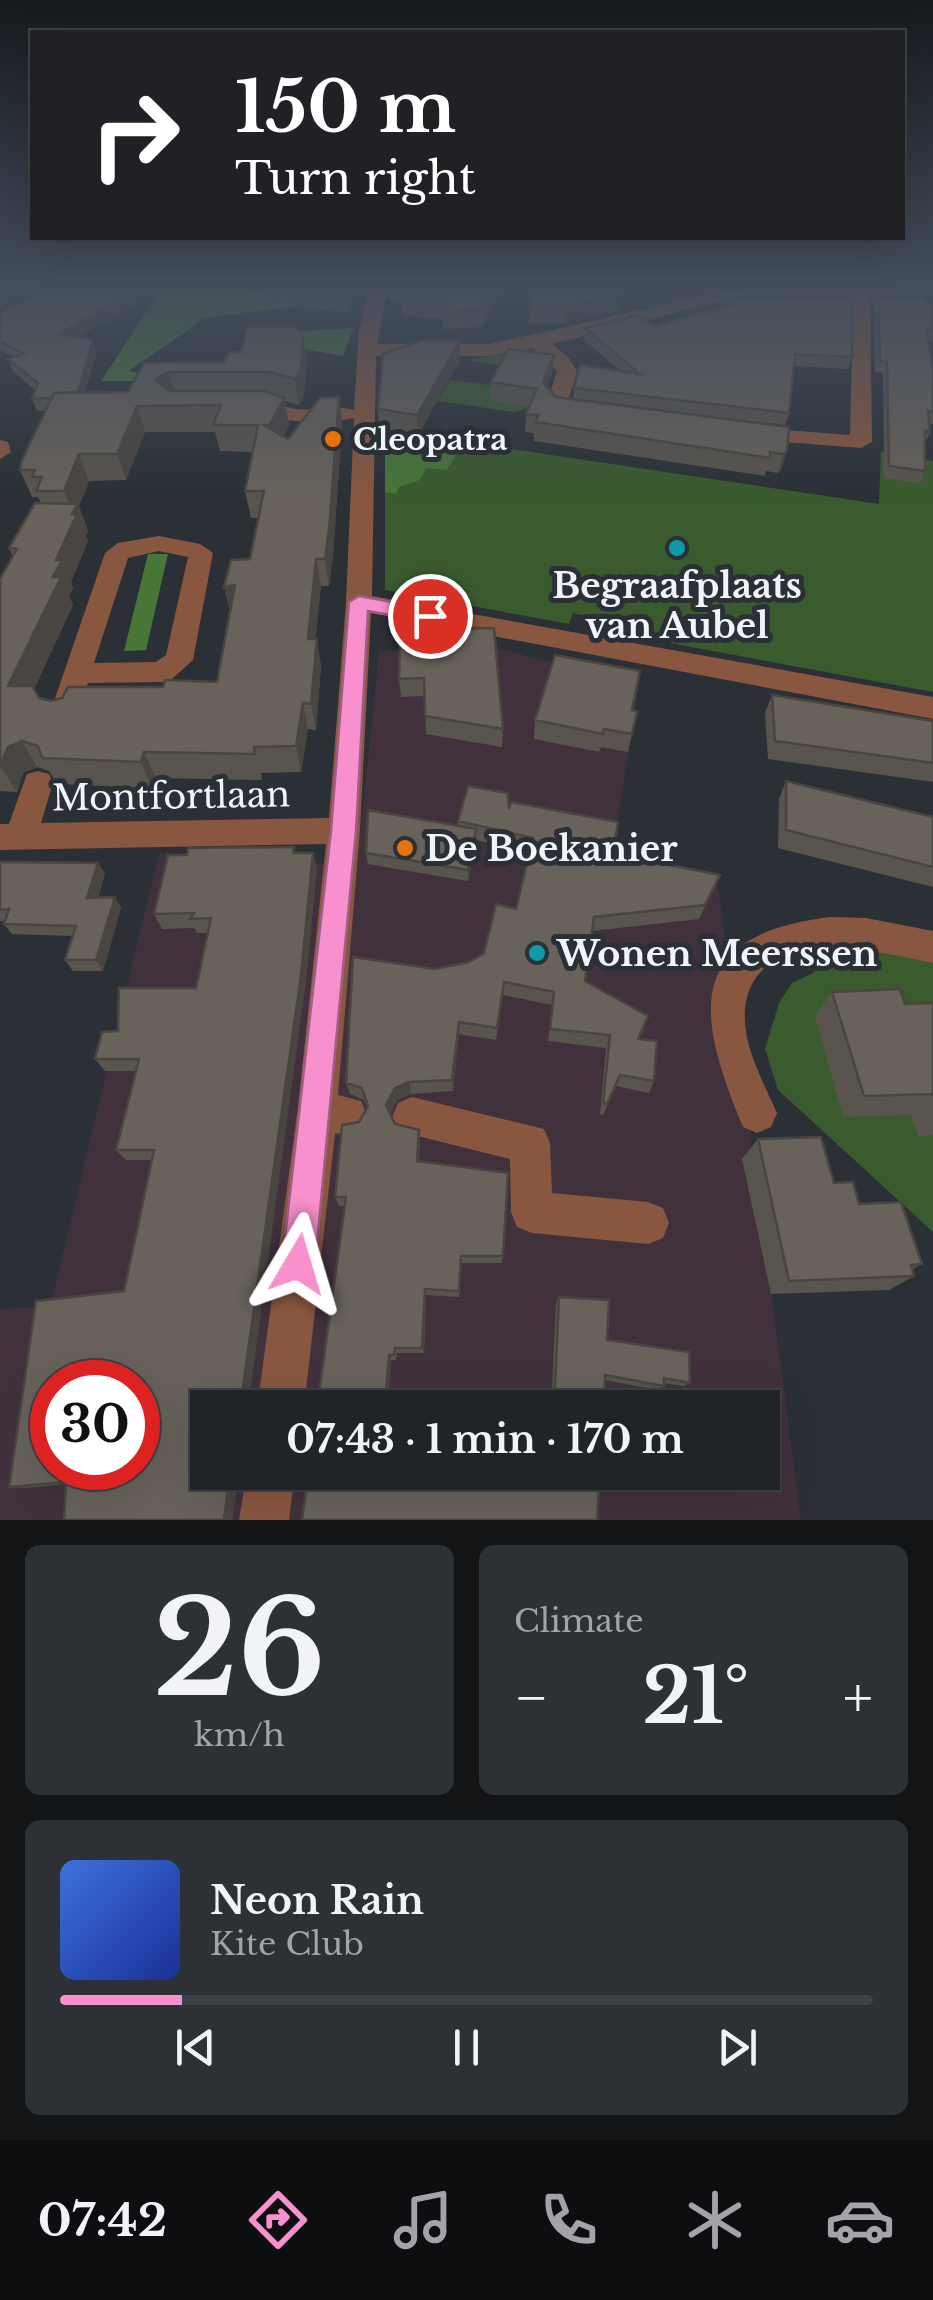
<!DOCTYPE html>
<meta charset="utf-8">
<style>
body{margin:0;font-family:"Libre Baskerville",serif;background:#2d3034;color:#f1f3f6;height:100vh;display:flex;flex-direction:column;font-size:38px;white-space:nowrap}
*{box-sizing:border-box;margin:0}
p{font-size:32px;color:#a2a4a8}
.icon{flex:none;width:55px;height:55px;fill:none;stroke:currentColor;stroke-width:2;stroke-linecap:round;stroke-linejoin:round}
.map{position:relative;height:1520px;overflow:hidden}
.drawer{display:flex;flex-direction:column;gap:25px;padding:25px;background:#121416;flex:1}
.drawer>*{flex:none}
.top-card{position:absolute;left:30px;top:30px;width:875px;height:210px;border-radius:0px;box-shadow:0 10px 40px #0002,0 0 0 2px #3d4145;background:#202124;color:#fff;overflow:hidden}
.speed{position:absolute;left:30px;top:1360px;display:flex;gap:20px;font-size:50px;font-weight:700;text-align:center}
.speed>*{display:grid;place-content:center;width:130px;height:130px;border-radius:50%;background:#202428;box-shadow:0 10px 40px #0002,0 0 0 2px #3d4145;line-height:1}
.speed .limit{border:15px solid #d22;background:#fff;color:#111}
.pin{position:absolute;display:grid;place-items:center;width:85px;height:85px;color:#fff;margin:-42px;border:5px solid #fff;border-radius:50%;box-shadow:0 2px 10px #0007}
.me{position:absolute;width:110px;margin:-55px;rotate:7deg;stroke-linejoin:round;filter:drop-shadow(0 0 8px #0008)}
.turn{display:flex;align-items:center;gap:35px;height:210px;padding:0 40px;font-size:45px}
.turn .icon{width:130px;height:130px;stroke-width:2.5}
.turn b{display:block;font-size:70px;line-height:85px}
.big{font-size:75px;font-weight:800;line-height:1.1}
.drawer .card{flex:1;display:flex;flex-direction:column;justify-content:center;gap:15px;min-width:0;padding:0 35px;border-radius:15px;background:#2d3034}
.drawer .dial{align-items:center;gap:0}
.dial b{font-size:130px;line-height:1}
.song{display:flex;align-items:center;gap:30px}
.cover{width:120px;height:120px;border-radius:15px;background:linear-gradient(135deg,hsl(220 70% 55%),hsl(230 70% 35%))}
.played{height:10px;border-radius:5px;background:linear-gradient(90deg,#f790cd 15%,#3d4145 15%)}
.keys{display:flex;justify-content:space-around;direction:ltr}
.heat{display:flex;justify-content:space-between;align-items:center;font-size:55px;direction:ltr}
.drawer .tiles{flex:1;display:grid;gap:25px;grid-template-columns:1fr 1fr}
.card:last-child{grid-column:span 2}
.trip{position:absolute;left:190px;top:1390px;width:590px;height:100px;border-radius:0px;background:#202428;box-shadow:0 10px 40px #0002,0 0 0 2px #3d4145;font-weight:800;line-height:100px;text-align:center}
.tabs{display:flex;height:160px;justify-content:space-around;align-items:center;background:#0d0e10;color:#a2a4a8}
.tabs .icon{width:70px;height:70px}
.tabs .active{color:#f790cd}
.tabs b{font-size:45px;color:#f1f3f6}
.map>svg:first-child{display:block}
.commercial{fill:#41313d;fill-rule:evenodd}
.green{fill:#395b2d}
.forest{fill:#477637}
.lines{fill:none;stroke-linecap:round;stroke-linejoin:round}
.minor{fill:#895740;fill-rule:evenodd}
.wall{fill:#59544e;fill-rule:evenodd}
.shaded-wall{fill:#494540}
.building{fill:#68625b;stroke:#494540;stroke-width:2.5;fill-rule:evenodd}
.route{fill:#f790cd;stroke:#a15e85;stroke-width:2.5}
.food-dot{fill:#e8710a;stroke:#2a3036;stroke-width:4}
.culture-dot{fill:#0f9aa8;stroke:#2a3036;stroke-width:4}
.labels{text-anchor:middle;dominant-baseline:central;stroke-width:10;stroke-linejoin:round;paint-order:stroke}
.far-poi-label{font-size:30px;font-weight:bold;fill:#f1f5f9;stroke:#2a3036;text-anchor:start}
.poi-label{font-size:35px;font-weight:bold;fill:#f1f5f9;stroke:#2a3036;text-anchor:start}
.street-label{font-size:35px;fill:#f1f5f9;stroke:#2a3036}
</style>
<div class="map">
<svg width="933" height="1520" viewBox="0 0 933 1520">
<rect width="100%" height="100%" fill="#2a3036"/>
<!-- commercial -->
<path class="commercial" d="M493,647l146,38 -29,183 108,18 83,634h-801v-211l50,-2 109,-454 198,13 22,-215zM52,1382h86v86h-86zM208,1408h554v64h-554z"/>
<!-- green -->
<path class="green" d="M537,349l19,18 -14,1 -5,13 12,1 -11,25 -24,5 -76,-11 12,-21 48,6 33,-16 -64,-10z
M418,435l461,69 2,-52 52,9v231l-349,-65 3,-11 -14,-3 -4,11 -184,-34v-148l27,5z
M829,945l104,12v275l-155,-142 -13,-41 14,-46 13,-20 23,-11 -12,-23z"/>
<!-- forest -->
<path class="forest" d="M163,287h59l86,13 -7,6 -99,12c-8,11 -58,41 -73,53l17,4 -8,6h-37z
M353,328l-10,28 -56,-10 14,-15z
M418,435l45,7 -16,28 -21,-2 -6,12 -21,7 -3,7 -11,-2v-50l27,5z
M148,554h20l-22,96 -22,1z"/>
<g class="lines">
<!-- minor -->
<path class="minor" d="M370,287h18l-11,57h113l229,-52 214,-5v7l-63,5 2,143 -11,6 -114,-9 -11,-6 11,-6 103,8 3,-135 -134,2 -167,42 16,13 9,14 -9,31 27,6 3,4 -10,6 -39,-8 -3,-4 11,-35 -24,-23 -43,8h-114l-4,240 561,101v22l-562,-106 -11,218 -22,264 23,6 6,14 -6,14 -26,5 -31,274h-47l41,-301 28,-263 -326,6v-26h9l18,-50 11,-3 11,3 4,9 -12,40 288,-5 17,-216 8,-184c-34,8 -79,2 -112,-6l-3,-4c15,-13 35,-4 52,0 20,5 43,-4 63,2l5,-80z
M0,440l8,2 3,10 -11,7z
M159,536l41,8 13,9 -20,107 -21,19 -10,3 -74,1 -14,38 -10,3 -10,-3 -4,-8 55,-160 13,-10zM159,551l29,6 -22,98 -10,7 -62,1 34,-105z
M831,917l35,1 67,13v32c-53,-12 -180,-40 -188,46 -3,36 18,72 32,104l-6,14 -14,6 -14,-6c-46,-110 -62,-193 88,-210z
M412,1097l132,32 6,14 2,50 96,9 15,6 6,15 -6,15 -15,6 -116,-11 -15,-6 -6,-15 -1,-53 -112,-28 -6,-14 6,-14z
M247,1472h48l-6,48h-50z"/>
</g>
<!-- wall -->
<path class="wall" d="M255,287h112l-3,9 -7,-1 -9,17 -52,-4 -1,-10 -29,-2 -1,-7z
M388,287h117l-23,40 -39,2v-10l-41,-3 -1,-14 -12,-2z
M540,287h74l4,24 -54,12 -35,1 1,-17z
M156,293l-78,44 19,15 -12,40h43l16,-29h163l-3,32 -5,10 -14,-4 4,24 -6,11 5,3 51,-42 3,27 -9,132 -4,30h-8l-6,53 6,27 -5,64 -8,-1 -7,43 -40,1 1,7 -106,-2 -4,10 -95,-4 -8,-13 -12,-4 -14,6 -6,19 -17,-1v-212l13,-23 -4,-8 32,-45 -3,-6h-6l-12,-27 26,-59h-9l-5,-12 3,-9 -22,-19 -5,-12 6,-2 -14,-7v-38zM145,432h70l5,19 33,1 -8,39 6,27h8l-9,41 -26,28 6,24 -13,71 -166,19 -12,-3 -5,-9 39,-84 -4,-9 4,-8 -2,-6 17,-41 -2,-5 2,-5 -9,-25 10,-25 37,-1z
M721,297l131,60 -4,12 -55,-3 -4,47 -4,12 -161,-19 163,45 -6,18 -3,4 -12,-2 -1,5 -231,-35v-8l-9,-1 1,-18 3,-7 -38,-6v-19l63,-27 -2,18 -5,14 9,10 17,3 1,-12 46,-17 -36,-31 1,-12 69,-2 65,-17z
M878,298l55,5v38h-5l5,29v54h-4l1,8 -5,12v27l-5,12 -36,-5 -1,-105 -8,-1 -1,-63z
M460,340v20l-42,75 -39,-7 -1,-19z
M494,628l9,101 -1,18 -76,-13 -1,-38 -24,1 -2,-18z
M772,695l161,26v61l-165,-23 -3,-46z
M632,710l5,2 -9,40 -27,-5 -2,5 -65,-13 1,-19z
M786,781l147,36v70l-155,-39 1,-49z
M509,809l104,45 107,21 -21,44 -107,12 -7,50 59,48 -5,10 15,42 -5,12 -33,-7 -13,29 -3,-1 6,-66 -58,-7 4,-36 -49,-10 -7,45 -37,-6 -6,57 -42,3 -14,6 -7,13 5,11 25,16 -1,21 84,95 -1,7h-41l-2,34 -33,-2 -2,58h-27l-1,7h-5l-74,48 28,-202h-6l-4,-9 24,-75 8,-15 -3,-7 -14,-6 -4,-11 89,-114 34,-7 15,-9 32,-44 13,-57 -53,-12 -8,41 -100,-17 -2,-11 92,-27v-5z
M294,847l1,6h18l4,15 -12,121 -97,483h31l-7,48 -166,-36 -41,4 -16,-1 115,-196 28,-131h-26l-10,-10 20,-79h-31l-10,-12 23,-28 78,-43 12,-55h-11l-3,-5 -32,1 -8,-15 33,-59z
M0,862l98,1 7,11 -7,24 17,-1 6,11 -18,63h-30l-8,-11 8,-24 -61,-2 -8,-10 1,-3h-5z
M832,992l73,12 28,-1v132l-15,2 -7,-22 -68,2 -28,-101z
M758,1139l76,44 25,21 63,60 -9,5 1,7 -25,14 -118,4 -29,-135z
M559,1297l48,43 83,43 -7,3 -19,-3v3l-7,4 -52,-10 -1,28h-53l5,-105z"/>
<!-- shaded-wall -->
<path class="shaded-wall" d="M14,287h27l-41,21v-14z
M143,287h16l-3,6 -93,53 -4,-12z
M350,287h6l1,8 -9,17 -2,-17z
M495,287h10l-23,40v-17z
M606,287h8l-1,9 7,-2 -2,17 -54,12 2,-17z
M303,337l4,26 -3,32 -5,10 -4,-26z
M93,340l4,12 -17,57 -4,-12z
M460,340v20l-42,75 -1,-20z
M554,355l-2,18 -10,28 1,-19z
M169,372l7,26 -14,9 -7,-27z
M339,397l3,27 -9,132 -4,30 -4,-27z
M284,398l5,27 -14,27 -5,-27z
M137,406l8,26 -19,48 -9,-26z
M787,451l-6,18 -3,4 5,-19z
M79,454l10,27 -10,25 9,25 -2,5 2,5 -17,41 2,6 -4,8 4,9 -50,107 -15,-26 45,-109 3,-17 19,-40 -11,-29z
M316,559l5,27 -8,80 -5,-27z
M235,585l-4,30 -7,-28z
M317,639l4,27 -5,64 -5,-26z
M303,703l5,26 -7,43 -5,-26z
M22,741l15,26 -14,6 -6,19 -17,-26 8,-19z
M144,752l12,26 -4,10 -11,-26z
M476,829v12l-8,40v-11z
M313,853l4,15 -12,121 -57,419h-8z
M98,863l7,11 -11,35 -7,-11z
M115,897l6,11 -18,63 -7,-11z
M459,1022v12l-6,57 -1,-11z
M409,1082l2,12 -14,6 -8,16 -3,-11 9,-17z
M425,1289l1,6 -2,58 -2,-5z
M389,1355l2,5 -3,48 -3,-4z
M230,1472h9l-7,48h-8z"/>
<!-- building -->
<path class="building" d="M0,287h14l-14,7z
M54,287h89l-84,47 34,6 -15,52 -24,1 -2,5 -20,1 6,-16 -30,-24 16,-5 -24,-13v-29z
M296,287h54l-4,8 -52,-5z
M410,287h85l-13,23 -39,2v-10l-42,-3z
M540,287h71l9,7 -54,12 -36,1z
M721,297l132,1 -1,59 -57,-3 -6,59 -215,-25 6,-23 60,9 -55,-46 54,-13 15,11 80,-21z
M878,298h47v4l8,1v26h-7l7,41v42l-5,-1 2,21 -5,-1v40l-36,-5 -2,-104 -7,-1z
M248,327h49l6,10 -2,32 -6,10 -26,-7h-100l-14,8 14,11h96l19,7 -14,27h-6l24,14 32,-41 19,-1 -10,132 -4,30h-9l-8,80h9l-6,65 -8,-1 -7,43 -42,1 1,7 -111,-2 -3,10 -99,-4 -4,-12 -16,-5 -14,6 -8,19v-187l17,-30 -8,-1 26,-45 43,1 -6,10h5l-21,46h6l-9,17h8l-53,109h24l7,12 12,3 11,-3 6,-11h95l2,-7 52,2 18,-97 -11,2 7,-27 19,-1 14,-68h-19l13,-66h-45l8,-20 -84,1 -20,48h-38l-15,37h-28l6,-14h-10l3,-7h-15l2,-10 32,-67 74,-1 16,-29 81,-1 4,-10h12z
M423,340h37l-43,75 -39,-6 5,-55z
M508,349l46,6 -11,27 13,15 233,30 -2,24 -4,3 -13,-2v6l-235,-36 3,-7 -12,-1 11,-25 -46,-7z
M494,628l9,101 -78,-13 -1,-38 -25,1 1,-49z
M555,655l85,16 -8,39 5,2 -5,22 -28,-5 -1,5 -68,-14z
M772,695l161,26v42l-158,-22z
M786,781l147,36v50l-147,-37z
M468,786l40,7 1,16 2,-7 107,20 -5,32 107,21 -15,30 -111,12 -9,64 63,35 -10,23 19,2 -3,40 -34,-6 -13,29 -4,-1 7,-68 -60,-6 4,-37 -50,-10 -7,46 -38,-6 -7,58 -43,2 -14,6 -9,17 9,19 24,6 -2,31 91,12 -5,83h-42l-2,35 -34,-2 -3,59h-27l-1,7h-5l-4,49 34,4h-102l29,-211h-11l7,-72 17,-3 9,-16 -6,-18 -16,-5 7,-126 82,12 34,-7 15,-9 12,-49 20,5 17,-71 -75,-17z
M368,810l108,19 -8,41 -102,-17z
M294,847l-1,6h20l-12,122 -61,433h-32v64h22l-6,48h-160l2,-38 -57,5 27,-186 88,-10 30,-141h-38l23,-91h-44l7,-27 16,-1 1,-43h77l15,-70 -21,1 4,-6 -40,1 14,-59h19l1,-7zM52,1382h86v86h-86z
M0,862l98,1 -11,35 28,-1 -19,63h-31l11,-34 -72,-2 5,-15 -9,1z
M900,989l5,15 28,-1v91l-69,2 -32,-104z
M821,1137l13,46 19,-1 6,22 42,-2 21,62 -11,1 3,11 -125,5 -31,-142z
M559,1297l50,3 -2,40 82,12 1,31 -26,-5v8l-59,-11 -1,33h-50z
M473,1406l57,2h-57z
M308,1472h292l-3,48h-295z"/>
<!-- sky -->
<linearGradient id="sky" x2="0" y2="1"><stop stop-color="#171a1e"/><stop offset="0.57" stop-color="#444e5d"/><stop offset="1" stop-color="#444e5d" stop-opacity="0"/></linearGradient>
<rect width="933" height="500" fill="url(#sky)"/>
<!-- route -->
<path class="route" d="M359,596l71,13 10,7 -10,6 -62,-11 -12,220 -41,433 -5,12 -12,5 -11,-5 -5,-12 49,-433 18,-229z"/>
<!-- markers -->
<g class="food-dot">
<circle cx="333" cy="439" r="10"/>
<circle cx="405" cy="848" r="10"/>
</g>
<g class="culture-dot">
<circle cx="677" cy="548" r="10"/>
<circle cx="537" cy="953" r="10"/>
</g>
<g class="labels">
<!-- far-poi labels -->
<g class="far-poi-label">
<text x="353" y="439">Cleopatra</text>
</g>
<!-- poi labels -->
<g class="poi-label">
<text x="677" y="585" text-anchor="middle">Begraafplaats<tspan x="677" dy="40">van Aubel</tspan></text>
<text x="425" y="848">De Boekanier</text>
<text x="557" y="953">Wonen Meerssen</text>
</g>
<!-- street labels -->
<g class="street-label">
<text transform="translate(171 796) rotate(-1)">Montfortlaan</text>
</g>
</g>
</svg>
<div class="speed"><div class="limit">30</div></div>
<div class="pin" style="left:430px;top:616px;background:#d93025"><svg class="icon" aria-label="arrive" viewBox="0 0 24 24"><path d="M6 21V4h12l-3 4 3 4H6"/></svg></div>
<svg class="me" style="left:298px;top:1264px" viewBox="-20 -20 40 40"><path d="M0-17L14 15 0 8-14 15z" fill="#f790cd" stroke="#fff" stroke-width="4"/></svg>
<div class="trip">07:43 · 1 min · 170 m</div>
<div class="top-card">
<div class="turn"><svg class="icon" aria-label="right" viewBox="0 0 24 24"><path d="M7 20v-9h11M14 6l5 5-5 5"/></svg><div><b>150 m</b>Turn right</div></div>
</div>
</div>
<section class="drawer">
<div class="tiles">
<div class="card dial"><b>26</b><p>km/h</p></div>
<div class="card"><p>Climate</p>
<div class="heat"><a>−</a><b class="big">21°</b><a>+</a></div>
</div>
<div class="card">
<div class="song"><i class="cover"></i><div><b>Neon Rain</b><p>Kite Club</p></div></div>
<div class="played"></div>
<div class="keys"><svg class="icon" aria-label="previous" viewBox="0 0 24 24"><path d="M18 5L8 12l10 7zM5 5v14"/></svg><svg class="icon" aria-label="pause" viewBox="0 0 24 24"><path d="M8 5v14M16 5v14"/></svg><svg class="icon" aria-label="next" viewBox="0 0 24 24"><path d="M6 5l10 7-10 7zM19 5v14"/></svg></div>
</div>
</div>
</section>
<nav class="tabs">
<b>07:42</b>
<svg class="icon active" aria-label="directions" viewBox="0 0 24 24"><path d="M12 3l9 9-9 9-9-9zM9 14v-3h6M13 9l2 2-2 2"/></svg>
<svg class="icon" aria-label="music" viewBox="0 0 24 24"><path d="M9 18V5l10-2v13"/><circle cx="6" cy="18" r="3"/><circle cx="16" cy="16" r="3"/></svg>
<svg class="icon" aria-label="phone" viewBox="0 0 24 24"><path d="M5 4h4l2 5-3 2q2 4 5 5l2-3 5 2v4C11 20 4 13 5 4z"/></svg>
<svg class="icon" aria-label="climate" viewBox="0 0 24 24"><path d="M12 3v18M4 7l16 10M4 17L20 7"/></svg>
<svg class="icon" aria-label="car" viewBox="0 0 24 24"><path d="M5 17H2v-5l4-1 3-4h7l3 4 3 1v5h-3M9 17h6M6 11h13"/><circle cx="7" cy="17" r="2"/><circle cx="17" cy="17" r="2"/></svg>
</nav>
